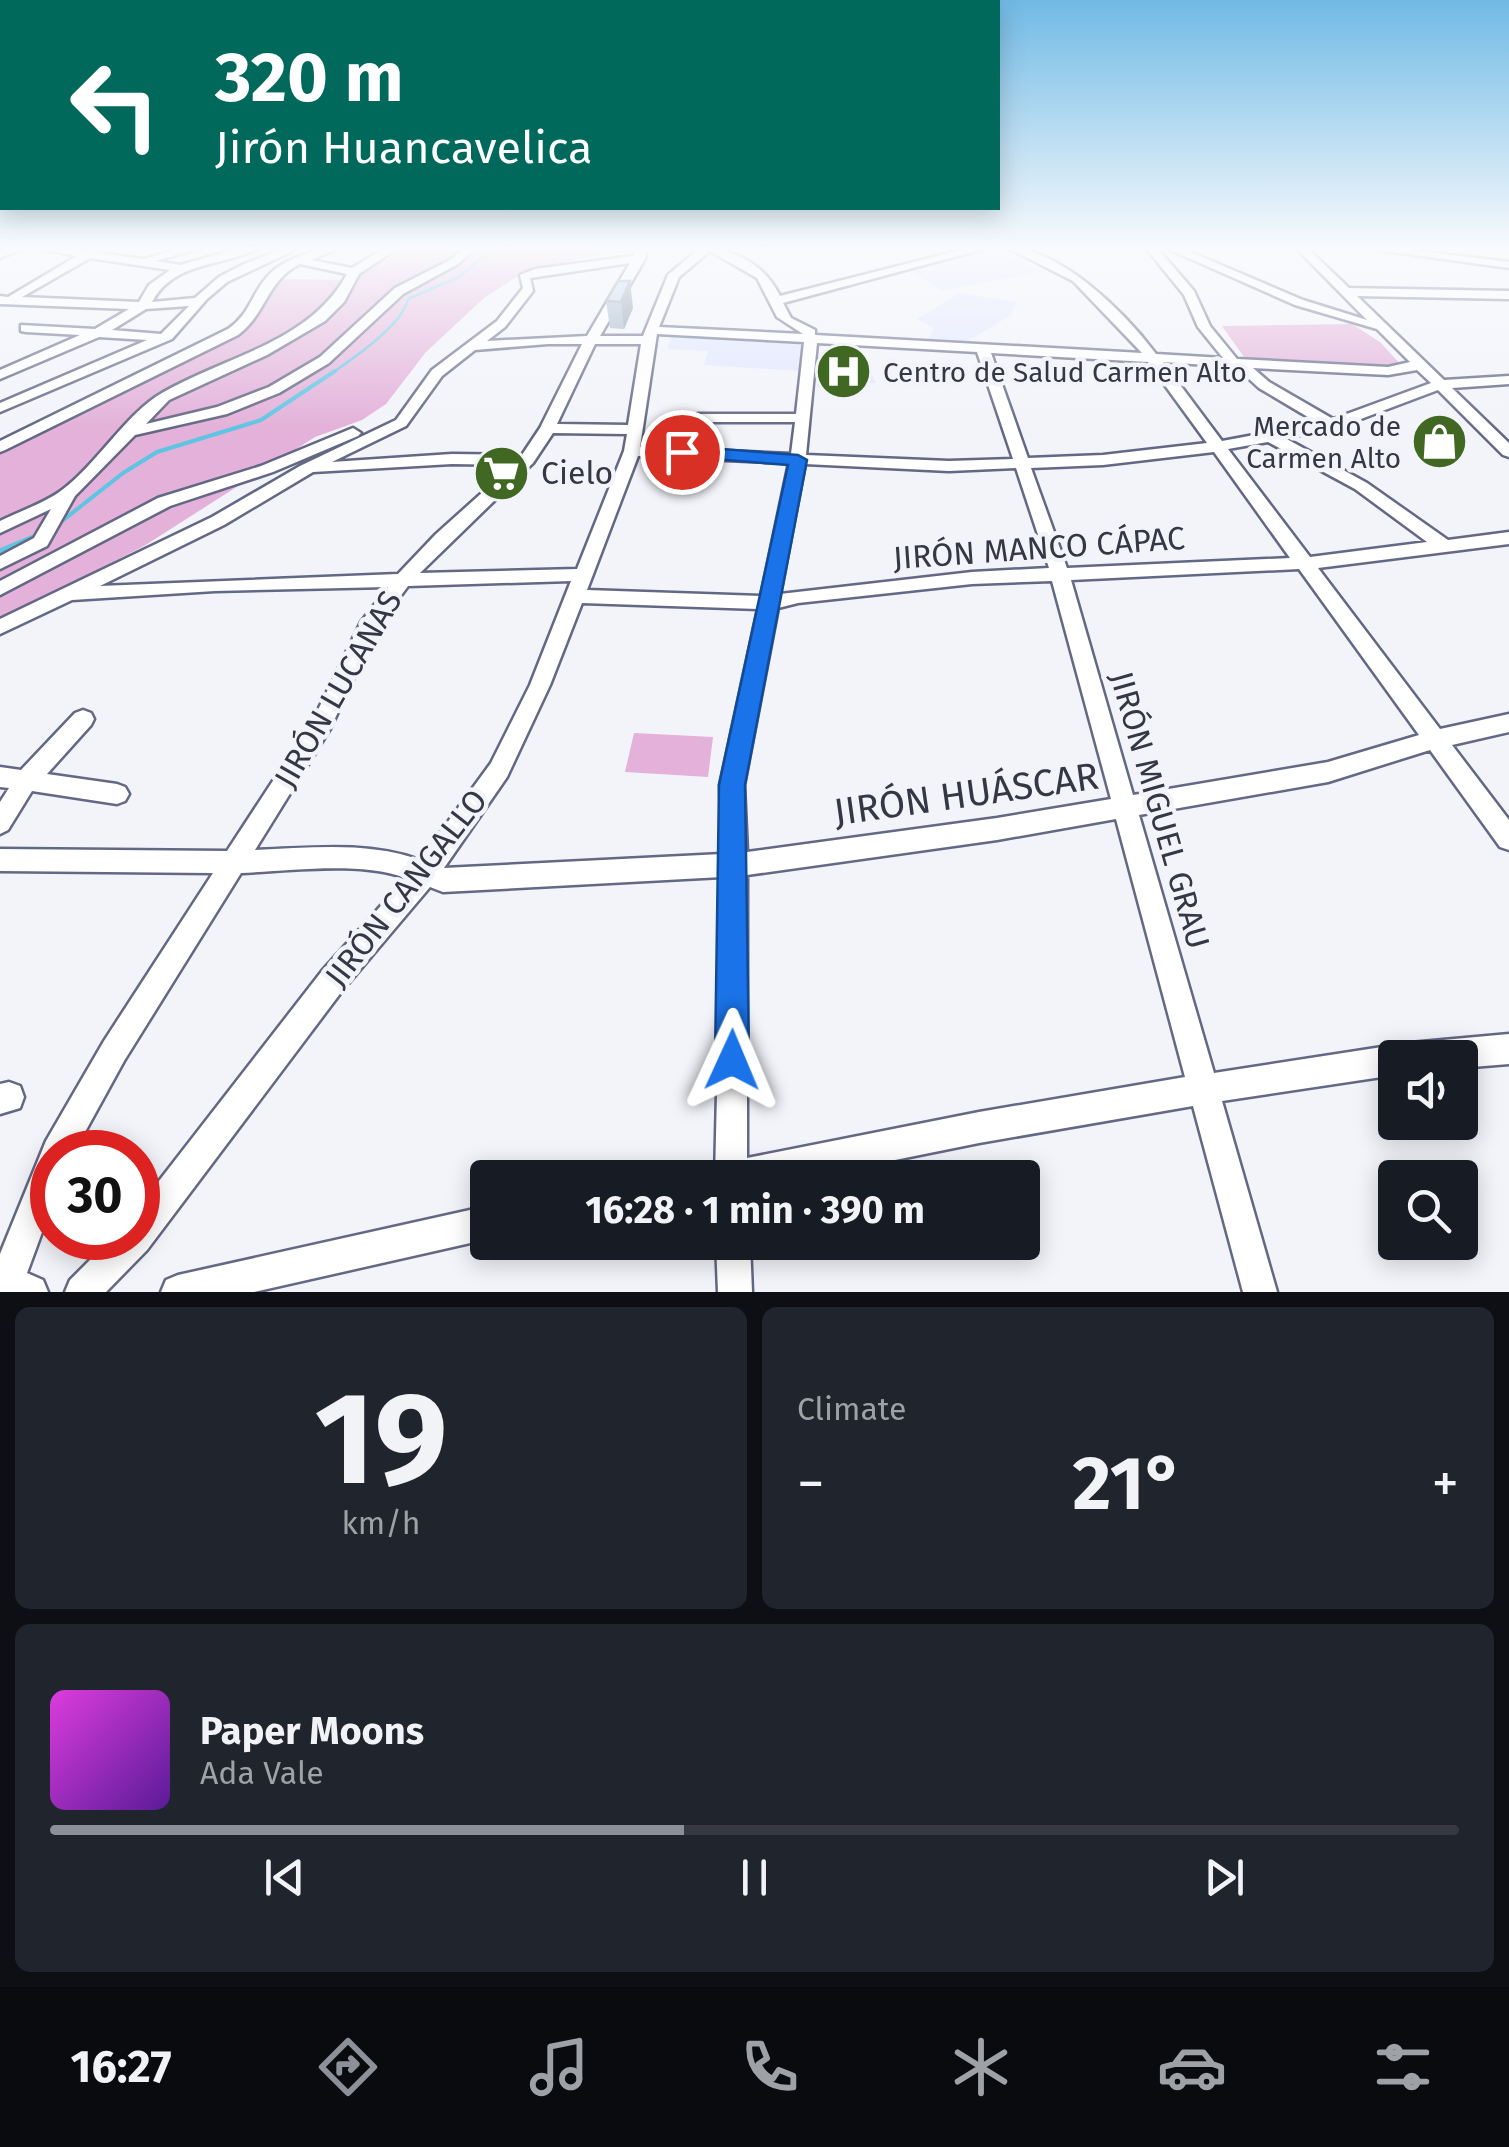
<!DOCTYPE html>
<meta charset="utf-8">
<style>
body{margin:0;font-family:"Fira Sans",sans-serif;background:#20242c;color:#f1f3f6;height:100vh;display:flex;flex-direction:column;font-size:38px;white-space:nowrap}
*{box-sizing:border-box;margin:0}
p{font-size:32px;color:#9ea1a6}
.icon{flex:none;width:55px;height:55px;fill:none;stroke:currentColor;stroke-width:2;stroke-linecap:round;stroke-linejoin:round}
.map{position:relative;height:1292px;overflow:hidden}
.details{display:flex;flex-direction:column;gap:15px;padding:15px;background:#0d0f14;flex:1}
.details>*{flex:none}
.top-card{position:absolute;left:0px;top:0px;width:1000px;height:210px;box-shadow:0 5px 25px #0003;background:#00695c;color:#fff;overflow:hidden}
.tools{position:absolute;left:1378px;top:1040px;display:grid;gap:20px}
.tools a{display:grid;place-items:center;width:100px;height:100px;border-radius:10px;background:#171b24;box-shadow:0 5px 25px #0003;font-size:50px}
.speed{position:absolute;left:30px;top:1130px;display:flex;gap:20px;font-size:50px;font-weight:700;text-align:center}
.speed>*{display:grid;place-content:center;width:130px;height:130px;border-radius:50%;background:#171b24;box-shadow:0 5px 25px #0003;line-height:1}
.speed .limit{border:15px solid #d22;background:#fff;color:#111}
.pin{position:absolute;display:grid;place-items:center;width:85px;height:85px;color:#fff;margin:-42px;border:5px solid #fff;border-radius:50%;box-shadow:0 2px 10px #0007}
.me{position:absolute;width:110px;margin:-55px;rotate:1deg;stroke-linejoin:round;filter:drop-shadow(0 0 8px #0008)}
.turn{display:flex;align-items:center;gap:35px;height:210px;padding:0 50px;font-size:45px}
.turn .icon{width:130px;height:130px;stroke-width:2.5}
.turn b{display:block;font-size:70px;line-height:85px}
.big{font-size:75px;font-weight:700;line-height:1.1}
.details .widget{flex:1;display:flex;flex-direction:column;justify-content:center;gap:15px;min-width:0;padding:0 35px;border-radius:15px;background:#20242c}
.details .dial{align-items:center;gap:0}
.dial b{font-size:130px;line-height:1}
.song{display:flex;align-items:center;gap:30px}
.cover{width:120px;height:120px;border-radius:15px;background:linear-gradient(135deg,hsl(300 70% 55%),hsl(270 70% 35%))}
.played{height:10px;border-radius:5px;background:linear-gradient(90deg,#8c9099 45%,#363941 45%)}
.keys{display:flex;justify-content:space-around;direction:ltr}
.heat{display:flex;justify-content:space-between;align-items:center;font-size:55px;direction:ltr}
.details .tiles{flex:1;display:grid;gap:15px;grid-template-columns:1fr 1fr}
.widget:last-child{grid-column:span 2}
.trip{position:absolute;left:470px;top:1160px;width:570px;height:100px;border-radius:10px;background:#171b24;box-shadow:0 5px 25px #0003;font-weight:700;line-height:100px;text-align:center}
.menu{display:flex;height:160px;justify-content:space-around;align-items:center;background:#090b0e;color:#9ea1a6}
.menu .icon{width:70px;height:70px}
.menu .active{color:#8c9099}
.menu b{font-size:45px;color:#f1f3f6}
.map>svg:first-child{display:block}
.built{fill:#e1e6fe}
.green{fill:#e3b1d9}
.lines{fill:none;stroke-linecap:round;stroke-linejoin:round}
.stream-far2{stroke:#5dc4e1;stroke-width:2.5}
.stream-far1{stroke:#5dc4e1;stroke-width:4}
.stream{stroke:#5dc4e1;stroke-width:5}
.minor-casing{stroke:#636884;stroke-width:5}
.minor{fill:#fff;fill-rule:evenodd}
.wall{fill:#99afc5}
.shaded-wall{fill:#7d8fa0}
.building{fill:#b2cce5;stroke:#7d8fa0;stroke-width:2.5}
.route{fill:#1a73e8;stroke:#114b97;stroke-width:2.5}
.labels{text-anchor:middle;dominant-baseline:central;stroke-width:9;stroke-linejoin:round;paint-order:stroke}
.far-poi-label{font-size:28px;fill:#353744;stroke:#f2f4fa;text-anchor:start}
.poi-label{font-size:32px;fill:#353744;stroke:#f2f4fa;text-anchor:start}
.street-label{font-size:32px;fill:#353744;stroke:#f2f4fa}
.near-street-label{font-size:38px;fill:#353744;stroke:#f2f4fa}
</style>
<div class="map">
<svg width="1509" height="1292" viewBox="0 0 1509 1292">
<rect width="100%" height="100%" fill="#f2f4fa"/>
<!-- built -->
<path class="built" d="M985,248h12l46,23 -102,20 -35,-24z
M960,293l57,9 -6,13 -51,31 -33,-3 7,-15 -17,-9z
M671,337l136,6 -4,28 -99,-6 4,-14 -41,-2z
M817,359l48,1 11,23 -59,4z"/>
<!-- green -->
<path class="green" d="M405,248h202l-8,7 -72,15 -43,28 -58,54 -40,52 -24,16 -47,17 -171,109 -144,74v-171l183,-87 64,-38 30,-45 74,1z
M1352,324l28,18 24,26 -157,-7 -25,-35z
M634,733l79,4 -5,40 -83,-5z"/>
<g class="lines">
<!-- stream-far2 -->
<path class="stream-far2" d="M331,374c22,-16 71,-48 77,-75l51,-22 34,-29"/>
<!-- stream-far1 -->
<path class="stream-far1" d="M57,525l66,-52 34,-21 104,-32 74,-49"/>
<!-- stream -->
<path class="stream" d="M0,551l38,-16"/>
<defs>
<path id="minor" d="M9,248h15l-24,10v-7z
M37,248l50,3 6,-2 5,4 46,6 38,-11h19l-46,13 25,4 61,-17h18c-35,19 -85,12 -107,54l43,-4 24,-21 23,-12 42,-17h15l-72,34 -20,17 -35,40 -172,73v-9l147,-63 -48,-3 -99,42v-9l80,-35 -54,-3 -5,-1v-6l74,4 34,-20 -129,-5v-8l8,1 69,-41zM90,258l80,12 -21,15 -10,17 -117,-5zM189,306l-28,28 -49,-4 34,-21z
M323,248h16l-28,12 41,8 33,-20h13l-39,26 -15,28 -19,19 -58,34 -98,45 -23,24 71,-17 52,-20 51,-30 75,-69 55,-28 15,-12h11l-18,16 -55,30 -74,69 -50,30 -52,21 -92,21 -60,61 -28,50 -47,23v-13l34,-18 17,-29 -51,24v-12c20,-10 45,-18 62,-31 33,-24 66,-78 100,-97 63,-37 148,-50 185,-119l-47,-10c-34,17 -33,49 -62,71l-233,115 -5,2v-11l228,-112c21,-14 23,-33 38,-51 14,-17 37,-23 57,-30z
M637,248h10l-2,11 -45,77h43l25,-61 32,-27c34,0 65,17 80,48l189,-48h18l-204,55 8,15 24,12v5l327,18 -69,-72 -65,-33c53,0 118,66 148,106l67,4 -25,-31 -14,-32 -38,-47h11l37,43 16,35 27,33 151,8 22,-5 -33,-33 -82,-24 -129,-57h15l122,52 64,20 -71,-72h11l42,40 160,3v8l-152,-3 87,84 65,-4v8l-57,4 57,55v14l-6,-2 -65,-65 -101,38 -52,10 82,45 81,57 61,-8v12l-191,24 122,161 69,-15v18l-57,13 57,75v30l-9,-3 -70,-97 -102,32 -189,33 75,258 181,-28 5,2 10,-4 99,-9v30l-49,4v-10h-65v17l-173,26 55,191h-34l-50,-186 -214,37 -173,35h-91l7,-301 -279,15 -13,-5 -88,104 -195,259 -41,42h-41l5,-12 42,-42h26v-30l184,-237 84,-93c-47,-17 -116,-7 -165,-5l-117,188 -50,91h-22v53l-25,68 16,7 5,12h-48v-38l46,-113 58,-100 109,-168 -213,-2v-22l227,2 87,-133 47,-96 27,-35 -173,4 -143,9 -72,34v-15l212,-102 88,-51 96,-46 36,-50 65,-49 26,-33 -3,-13 15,-6 98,-13zM710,251l47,27 20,39 26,17 -144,-7 20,-50zM630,263l-43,73 -100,5 18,-14 28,-36 -3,-13zM657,334l147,8 -8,72h-98l-7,4 7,4h97l-4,32 -151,-7zM817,343l160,9 36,107 -64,2 -143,-6zM548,344h34l-42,84 -18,27 -70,-1 -120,8 74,-36 36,-50 33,-26zM595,344h46l-13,81 -71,-1zM991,353l157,9 59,81 -104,12 -75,3zM1163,362l73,5 23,21 59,35 -96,18zM1253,368l135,7 29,-5 14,13 -98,36 -64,-37zM553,433l74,1 -3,17 -47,118 -157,4 113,-110zM1268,442l87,47 72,53 -117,15 -82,-108zM1214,452l76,106 -223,10 -36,-100 72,-3zM638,456l151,7 -28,133 -174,-6zM452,464l61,1 -77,69 -38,40 -298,12 124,-61 89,-53zM805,464l144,7 67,-3 33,100 -77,4 -192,22zM1299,569l120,166 -91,27 -195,33 -62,-215zM571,581l-41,104 -39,78 -71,97c-53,-19 -109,-12 -165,-10l75,-121 49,-104 29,-39zM1052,581l59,218 -114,19 -250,34 -3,-67 34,-177 20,-5 174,-19zM582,603l176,6 -38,176 2,69 -278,14 63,-91 43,-92zM1116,819l69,258 -206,35 -232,46v-283l250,-35z
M1364,248h33l112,14v6z
M353,428l8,5 -3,3 -85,36 -103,34 -170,89v-14l158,-83 103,-32z
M83,710l8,3 3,6 -3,6 -44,49 70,10 8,3 4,7 -4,7 -8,3 -85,-13 -24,39 -8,4v-32l9,-14 -9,-1v-20l21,3 54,-57z
M9,1082l11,4 4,11 -4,11 -20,6v-30z
M488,1206v33l-234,53h-93l5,-12 12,-5z
M716,1242h34l2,50h-34z"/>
</defs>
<!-- minor casing -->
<use href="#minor" class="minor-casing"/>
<!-- minor -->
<use href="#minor" class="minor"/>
</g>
<!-- wall -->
<path class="wall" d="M609,296l24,12 -9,21 -14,-1 -4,-27z"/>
<!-- shaded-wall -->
<path class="shaded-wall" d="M630,281l3,27 -9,21 -3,-27z"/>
<!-- building -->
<path class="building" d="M618,281h12l-9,21 -15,-1z"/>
<!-- sky -->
<linearGradient id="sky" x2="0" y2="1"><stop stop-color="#70bae5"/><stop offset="0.58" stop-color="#f9fafd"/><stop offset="1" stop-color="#f9fafd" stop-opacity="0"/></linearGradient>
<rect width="1509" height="429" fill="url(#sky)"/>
<!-- route -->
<path class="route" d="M682,446l116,9 9,5 -62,325 4,275 -5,12 -12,5 -12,-5 -5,-12 4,-275 69,-320 -113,-9v-8z"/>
<!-- icons -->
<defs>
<symbol id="hospital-disc" viewBox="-11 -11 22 22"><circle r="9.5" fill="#406823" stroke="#f2f4fa"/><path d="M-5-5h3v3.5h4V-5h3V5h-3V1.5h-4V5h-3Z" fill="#fff"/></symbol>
<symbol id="shop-disc" viewBox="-11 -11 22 22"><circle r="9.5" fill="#406823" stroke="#f2f4fa"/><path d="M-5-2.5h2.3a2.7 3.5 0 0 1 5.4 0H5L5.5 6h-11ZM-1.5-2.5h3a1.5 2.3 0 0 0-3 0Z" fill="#fff"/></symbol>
<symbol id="supermarket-disc" viewBox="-11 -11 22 22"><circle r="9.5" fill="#406823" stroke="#f2f4fa"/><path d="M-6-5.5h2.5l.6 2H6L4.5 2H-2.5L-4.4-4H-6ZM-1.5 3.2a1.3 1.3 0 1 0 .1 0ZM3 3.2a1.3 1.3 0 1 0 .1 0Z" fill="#fff"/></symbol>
</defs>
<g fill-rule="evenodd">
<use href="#hospital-disc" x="812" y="340" width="63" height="63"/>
<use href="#shop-disc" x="1408" y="410" width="63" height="63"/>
<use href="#supermarket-disc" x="470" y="442" width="63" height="63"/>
</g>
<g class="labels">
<!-- far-poi labels -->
<g class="far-poi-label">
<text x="883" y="372">Centro de Salud Carmen Alto</text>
<text x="1401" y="426" text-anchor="end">Mercado de<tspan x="1401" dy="32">Carmen Alto</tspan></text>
</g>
<!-- poi labels -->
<g class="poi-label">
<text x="541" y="473">Cielo</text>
</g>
<!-- street labels -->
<g class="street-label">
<text transform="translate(1039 548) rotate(-4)">JIRÓN MANCO CÁPAC</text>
<text transform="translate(338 689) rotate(-60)">JIRÓN LUCANAS</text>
<text transform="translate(1160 810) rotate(74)">JIRÓN MIGUEL GRAU</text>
<text transform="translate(406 888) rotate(-52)">JIRÓN CANGALLO</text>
</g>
<!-- near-street labels -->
<g class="near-street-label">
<text transform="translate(966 794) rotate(-8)">JIRÓN HUÁSCAR</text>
</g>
</g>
</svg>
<div class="tools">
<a><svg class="icon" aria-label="sound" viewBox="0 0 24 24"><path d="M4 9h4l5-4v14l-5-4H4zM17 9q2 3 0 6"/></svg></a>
<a><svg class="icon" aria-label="search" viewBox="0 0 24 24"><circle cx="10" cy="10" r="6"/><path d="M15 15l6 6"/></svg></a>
</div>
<div class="speed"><div class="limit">30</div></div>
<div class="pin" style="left:682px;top:452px;background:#d93025"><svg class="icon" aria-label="arrive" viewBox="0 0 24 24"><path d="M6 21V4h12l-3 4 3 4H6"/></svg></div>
<svg class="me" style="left:732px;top:1060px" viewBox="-20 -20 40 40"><path d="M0-17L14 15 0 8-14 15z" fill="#1a73e8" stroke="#fff" stroke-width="4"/></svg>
<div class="trip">16:28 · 1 min · 390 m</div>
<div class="top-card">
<div class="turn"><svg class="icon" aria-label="left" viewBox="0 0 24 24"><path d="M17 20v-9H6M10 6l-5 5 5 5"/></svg><div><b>320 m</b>Jirón Huancavelica</div></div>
</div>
</div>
<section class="details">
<div class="tiles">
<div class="widget dial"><b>19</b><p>km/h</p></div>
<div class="widget"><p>Climate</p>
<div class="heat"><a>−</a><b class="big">21°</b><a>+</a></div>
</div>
<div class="widget">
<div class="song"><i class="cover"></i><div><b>Paper Moons</b><p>Ada Vale</p></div></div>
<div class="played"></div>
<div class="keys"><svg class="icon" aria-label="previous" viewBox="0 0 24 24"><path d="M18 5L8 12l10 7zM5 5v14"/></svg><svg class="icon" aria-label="pause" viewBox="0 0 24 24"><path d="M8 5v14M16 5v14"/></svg><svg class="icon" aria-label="next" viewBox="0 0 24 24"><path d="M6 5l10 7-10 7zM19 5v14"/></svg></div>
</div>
</div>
</section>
<nav class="menu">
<b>16:27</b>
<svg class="icon active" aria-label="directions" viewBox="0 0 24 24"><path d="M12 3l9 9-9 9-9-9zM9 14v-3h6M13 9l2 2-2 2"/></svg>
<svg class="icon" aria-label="music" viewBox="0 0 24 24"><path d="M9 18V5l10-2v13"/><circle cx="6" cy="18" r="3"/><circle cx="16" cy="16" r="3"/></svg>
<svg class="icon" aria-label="phone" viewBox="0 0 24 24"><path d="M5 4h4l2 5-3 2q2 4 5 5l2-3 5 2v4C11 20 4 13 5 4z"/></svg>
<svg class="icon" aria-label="climate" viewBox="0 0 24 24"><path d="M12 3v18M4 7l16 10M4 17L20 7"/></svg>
<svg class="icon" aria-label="car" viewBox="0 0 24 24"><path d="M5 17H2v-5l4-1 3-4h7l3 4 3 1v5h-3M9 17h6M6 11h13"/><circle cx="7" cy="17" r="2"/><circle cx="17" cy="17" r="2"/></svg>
<svg class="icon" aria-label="filters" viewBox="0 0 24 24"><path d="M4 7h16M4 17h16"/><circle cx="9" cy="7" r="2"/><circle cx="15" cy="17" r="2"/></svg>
</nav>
